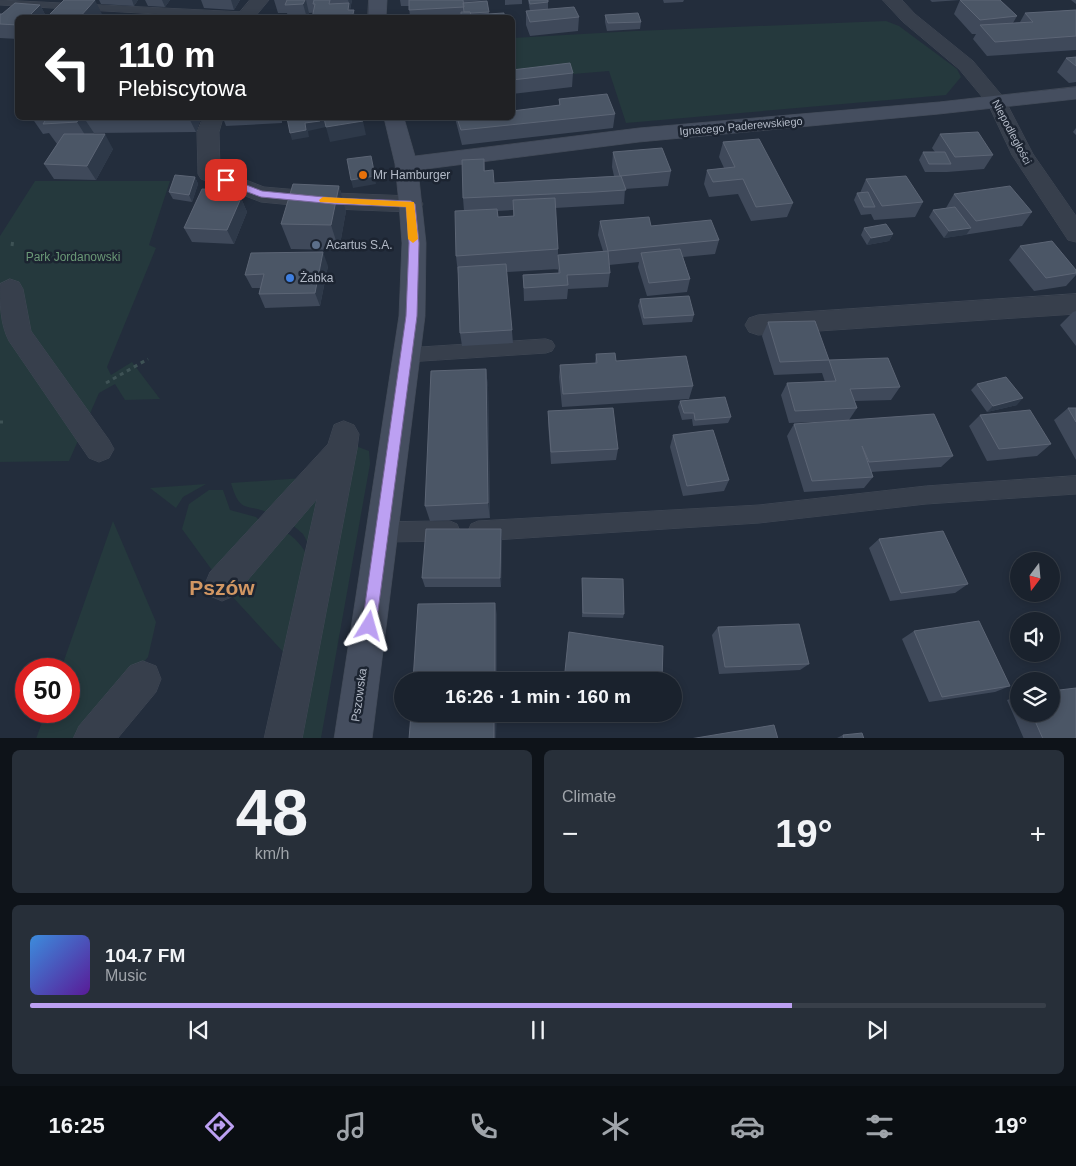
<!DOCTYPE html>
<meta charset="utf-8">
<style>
body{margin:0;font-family:Helvetica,sans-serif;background:#272f39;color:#f1f3f6;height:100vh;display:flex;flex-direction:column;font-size:19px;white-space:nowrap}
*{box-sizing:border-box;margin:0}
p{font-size:16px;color:#9fa4aa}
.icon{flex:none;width:28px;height:28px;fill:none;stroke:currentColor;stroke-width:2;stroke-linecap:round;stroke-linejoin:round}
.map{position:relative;height:738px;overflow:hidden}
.details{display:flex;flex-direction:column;gap:12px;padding:12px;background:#0e1319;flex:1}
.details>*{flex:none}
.hud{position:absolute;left:15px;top:15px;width:500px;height:105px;border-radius:8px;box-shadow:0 2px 8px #0003,0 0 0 1px #383f49;background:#202124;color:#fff;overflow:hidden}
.needle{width:32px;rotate:196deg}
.tools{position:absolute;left:1010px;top:552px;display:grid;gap:10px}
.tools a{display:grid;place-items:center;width:50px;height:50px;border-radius:50%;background:#1a222d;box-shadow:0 2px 8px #0003,0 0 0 1px #383f49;font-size:25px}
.speed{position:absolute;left:15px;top:658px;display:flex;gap:10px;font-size:25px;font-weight:700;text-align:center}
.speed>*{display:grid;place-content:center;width:65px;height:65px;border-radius:50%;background:#1a222d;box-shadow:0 2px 8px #0003,0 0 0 1px #383f49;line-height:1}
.speed .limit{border:8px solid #d22;background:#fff;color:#111}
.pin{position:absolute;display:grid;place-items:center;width:42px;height:42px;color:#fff;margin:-21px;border-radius:10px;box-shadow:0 2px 8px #0006}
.me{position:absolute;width:55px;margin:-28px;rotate:8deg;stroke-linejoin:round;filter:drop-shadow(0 0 4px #0008)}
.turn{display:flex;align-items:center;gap:18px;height:105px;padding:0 20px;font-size:22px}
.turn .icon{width:65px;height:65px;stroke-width:2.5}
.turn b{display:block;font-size:35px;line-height:42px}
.big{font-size:38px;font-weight:800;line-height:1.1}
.details .tile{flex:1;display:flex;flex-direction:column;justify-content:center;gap:8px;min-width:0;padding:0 18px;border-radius:8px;background:#272f39}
.details .dial{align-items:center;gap:0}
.dial b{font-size:65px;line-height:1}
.song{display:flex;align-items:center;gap:15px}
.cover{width:60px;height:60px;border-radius:8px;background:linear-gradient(135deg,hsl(210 70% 55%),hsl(270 70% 35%))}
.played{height:5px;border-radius:2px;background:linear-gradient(90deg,#bca0f2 75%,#383f49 75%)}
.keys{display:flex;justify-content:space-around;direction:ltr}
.heat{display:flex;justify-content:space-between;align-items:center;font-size:28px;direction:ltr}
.details .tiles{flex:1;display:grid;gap:12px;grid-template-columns:1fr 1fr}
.tile:last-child{grid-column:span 2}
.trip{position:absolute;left:394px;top:672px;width:288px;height:50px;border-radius:25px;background:#1a222d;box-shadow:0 2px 8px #0003,0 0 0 1px #383f49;font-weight:800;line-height:50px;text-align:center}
.tabs{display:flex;height:80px;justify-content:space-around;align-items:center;background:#0a0e12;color:#9fa4aa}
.tabs .icon{width:35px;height:35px}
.tabs .active{color:#bca0f2}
.tabs b{font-size:22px;color:#f1f3f6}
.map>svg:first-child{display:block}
.green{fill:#25393d}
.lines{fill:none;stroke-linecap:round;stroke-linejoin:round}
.lane-casing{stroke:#404855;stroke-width:1}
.street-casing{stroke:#404855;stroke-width:1}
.secondary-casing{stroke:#404855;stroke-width:1}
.path{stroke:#3e5255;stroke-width:3;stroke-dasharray:4 4;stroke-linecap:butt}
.lane{fill:#373f4c;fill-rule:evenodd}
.street{fill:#373f4c;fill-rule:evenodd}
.secondary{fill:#454e5f;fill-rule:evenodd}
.wall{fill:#3f495a;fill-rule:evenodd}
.shaded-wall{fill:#2e3949}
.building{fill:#4b5666;stroke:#5c6575}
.route{fill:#bca0f2;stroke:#7a689d}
.slow{fill:#f59e0b}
.food-dot{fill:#e8710a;stroke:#1c2431;stroke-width:2}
.service-dot{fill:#5c6f8a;stroke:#1c2431;stroke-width:2}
.shop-dot{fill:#3f7fe0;stroke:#1c2431;stroke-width:2}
.labels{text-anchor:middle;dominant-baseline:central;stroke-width:5;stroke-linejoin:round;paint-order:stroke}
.far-street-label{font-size:11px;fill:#b3bac7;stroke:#1c2431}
.poi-label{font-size:12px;fill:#b3bac7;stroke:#1c2431;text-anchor:start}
.park-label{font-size:12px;fill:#6a9876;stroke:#1c2431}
.street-label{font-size:12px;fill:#b3bac7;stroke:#1c2431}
.near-district-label{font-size:21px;font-weight:bold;fill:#d29763;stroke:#1c2431}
</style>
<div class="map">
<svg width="1076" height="739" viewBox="0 0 1076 739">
<rect width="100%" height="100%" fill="#232d3c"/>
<!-- green -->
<path class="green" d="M886,21l13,5 58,43 4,8 -15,18 -320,28 -17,-52 -96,8v-41l122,-7z
M35,181h135l-21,64 7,3 -49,119 4,8 21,-13 28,37 -35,1 -10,-16 -16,9 -30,68 -69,1v-226z
M353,445l16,6 1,13 -49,274 -27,1z
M332,472l-20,79 -9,-17 -14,-12z
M303,478l-31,37c-25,-14 -31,2 -41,-32z
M206,484l-23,13 -7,11 -26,-20z
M209,490h14l7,20 26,7 7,7 -46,53 -35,-48 7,-25z
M113,521l43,101 -8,35 -70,81 -42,1 10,-28h23v-42h-8z
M281,530c15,6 22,18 30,31l-25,94 -57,-62z"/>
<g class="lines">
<defs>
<path id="lane" d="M0,0l244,12 6,3 -2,3h-21l-227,-13z
M546,339l6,2 3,5 -3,5 -6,2 -139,9 -6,-2 -3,-5 3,-5 6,-2z
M1076,476v18l-150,10 -167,19 -281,18 -7,-3 -3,-7 3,-7 7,-3 281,-16 167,-19z
M450,521l7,3 3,7 -3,7 -7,3 -68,1 -7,-3 -3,-7 3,-7 7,-3z"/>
<path id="street" d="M250,0h19l-15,18h-19z
M883,0h19l13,14 58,47 31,37 29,56 43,62v26l-8,-2 -56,-85 -24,-51 -29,-35 -56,-47z
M203,118h20l-4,14 1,38 44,17 70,6 77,3 8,2 4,6 -4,6 -8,2 -77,-3 -73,-7 -60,-23 -3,-5 -1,-42z
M10,279l9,3 4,7 8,42 78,109 5,9 -5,9 -10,4 -10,-4 -80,-117c-9,-17 -9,-38 -9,-57z
M1076,294v20l-318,21 -9,-3 -4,-7 4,-7 9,-3z
M344,421l10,4 5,9 -2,15 -55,290h-38l53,-240 -83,97 -12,5 -12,-5 -5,-12 5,-12 118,-128 6,-19z
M143,661l13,5 5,13 -5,13 -39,47h-44l6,-13 51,-60z"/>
<path id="secondary" d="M369,0h18l-1,18h-18z
M1076,87v12l-137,15 -300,28 -221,28 8,73 -1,73 -53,423h-38l65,-423 3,-73 -3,-39 -4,-40 -11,-46h20l11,38 224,-28 300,-26z"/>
</defs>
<!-- lane casing -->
<use href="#lane" class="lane-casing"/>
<!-- street casing -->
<use href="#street" class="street-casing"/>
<!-- secondary casing -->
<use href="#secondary" class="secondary-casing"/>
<!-- path -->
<path class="path" d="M12,246l1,-7
M106,383l42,-24
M0,422h3"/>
<!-- lane -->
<use href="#lane" class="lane"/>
<!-- street -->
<use href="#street" class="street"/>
<!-- secondary -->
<use href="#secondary" class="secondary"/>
</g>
<!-- wall -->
<path class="wall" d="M99,0h39l-4,6 -33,-2z
M145,0h25l-5,7 -17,-1z
M201,0h39l-6,10 -30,-2z
M274,0h78l-2,10 -41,3 -2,5h-19l-1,-5h-9z
M400,0h90l-27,2 24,-1 2,13 15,4h-94l-1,-12h-8z
M505,0h17v4l-17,1z
M528,0h20v9l31,8 -1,14 -48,5 -4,-11v-14h4z
M663,0h21l-1,2 -19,1z
M930,0h70l17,16 -4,7 7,-1 5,-9 51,-3v40l-89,6 -14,-17 3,-5h-4l-18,-20 6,-14 -28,2z
M1071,0h5v4z
M40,5l7,13h-29v21l-18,-1v-24h2z
M102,14l-3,4h-48l-2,-3z
M605,15l36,7 -1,7 -33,2 -2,-9z
M1076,57v25l-7,1 -12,-11 9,-14z
M512,70l61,3 -1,14 -60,7z
M559,99l56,15 -2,14 -151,17 -7,-27h57l47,-13z
M32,118h169l-5,14 -102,1 -1,1 20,15 -17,31 -42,-1 -10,-15 13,-20 -8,-11 -6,1z
M223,118h59v5l-56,3z
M1076,128v7l-3,-3z
M940,134l53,21 -9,14 -37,3h-22l-6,-12 4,-8h12l-3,-4z
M723,142l70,61 -6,14 -36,4 -13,-27 -29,3 -5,-13 3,-14 17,-2 -5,-11z
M613,152l58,19 -3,15 -43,3 -1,15 -69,4 3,41v20l-51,3 6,71 -51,3 -2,-13 -2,-59 -2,-18 8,-45 -1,-13 21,-39 1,12 9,12 120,-7 -2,-9zM513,210v6l-15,1 -1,-6z
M195,177l3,7 -6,18 -19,-3 -4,-7z
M866,179l57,23 -8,15 -41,3 -3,-6 -10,1 -7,-15 3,-7h3z
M339,186l7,25 -7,39 -48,-1 -10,-25z
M954,194l78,18 -10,14 -78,12 -15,-21 4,-7 13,-2z
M241,198l6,14 -13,32 -42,-2 -8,-14z
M600,221l51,5 68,14 -4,14 -32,3 7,22 -3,13 -40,4 -9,-29 1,-5 -30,3 1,8 -2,14 -40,2 -1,10 -43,2 -1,-26 35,-2v-18l45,-4 -5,-16z
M864,228l29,6 -4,7 -22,4 -6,-10z
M1020,246l56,24v5l-10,11 -32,5 -25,-31z
M328,266l-8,40 -55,2 -6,-14 1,-6h-8l-7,-13z
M640,299l54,16 -2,7 -49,3 -5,-19z
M1076,311v35l-16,-21 13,-13z
M768,322l61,38 71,27 -9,13 -37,1 3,7 -8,12 104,36 -12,11 -70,5 2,5 -9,11 -60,4 -17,-56 7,-12 48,-3 -53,2 -8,-28 6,-12 38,-1 -3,-9 -48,2 -12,-39z
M596,354l97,32 -4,13 -127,8 -3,-30 1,-12 35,-2z
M486,369l2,18 2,131 -60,3 -5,-15z
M977,384l40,21 -30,7 -16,-22z
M680,401l51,16 -3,6 -35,3 -1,-7 -10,1 -4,-13z
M1068,408h8v52l-22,-40z
M548,411l70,38 -2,11 -65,4 -3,-41z
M980,415l71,29 -14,12 -50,5 -18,-35z
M673,435l56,45 -5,11 -41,5 -13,-49z
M501,529l1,10 -1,48h-76l-3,-9z
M879,539l89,45 -13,9 -65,8 -21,-53z
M582,578l42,36 -1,4 -41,-1z
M718,627l91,37 -9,6 -81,4 -7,-39z
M914,631l96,55 -15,6 -66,10 -27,-63z
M1019,696v18h32l25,25h-52l-17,-39z
M843,735l21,4h-27v-1z"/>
<!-- shaded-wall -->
<path class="shaded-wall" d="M95,0l7,14 -3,4h-19z
M132,0h6l-4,6z
M162,0h8l-5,7z
M231,0h9l-6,10z
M305,0h1l3,13 -2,5 -4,-14z
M348,0h4l-2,10h-2l1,-7z
M40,5l7,13h-20z
M354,10l1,8h-3z
M78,118h6l10,15 -4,10 -13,-21z
M189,118h12l-5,14z
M319,118l44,3 3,14 -36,7 -4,-15 -18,4 1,6 -17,3 -2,-7 15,-10z
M105,134l8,15 -17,31 -9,-14z
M372,163l4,21 -23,4 -2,-8z
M195,177l3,7 -6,18 -3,-7z
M339,186l7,25 -7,39 -8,-25z
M226,190l6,14 -10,-7z
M241,198l6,14 -13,32 -7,-14z
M971,228l-5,7 -22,3 5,-7z
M893,234l-4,7 -22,4 4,-7z
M323,252l5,14 -8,40 -5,-13z
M486,369l2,18 2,131 -2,-15z
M1023,398l-6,7 -30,7 6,-6z
M501,529l1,10 -1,48 -1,-9z
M495,603l2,11v67h-2z
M494,714h3l-1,25h-2z"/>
<!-- building -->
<path class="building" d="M64,0h31l-15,17 -31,-2z
M287,0h18l-2,4 -18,1z
M314,0h16l-1,4 20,-1 -1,7h6l-2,8h-40l3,-14h-2z
M409,0h54l1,7 -55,3z
M529,0h19v2l-18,2z
M960,0h40l17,16 -37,4z
M487,1l2,11 -18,1 -1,-1h-6l-1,-9z
M15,3l25,2 -13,13h-9v7l-18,-1v-10h2z
M574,7l5,10 -49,5 -4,-11z
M1076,10v26l-81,6 -15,-17 53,-3 -8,-9z
M461,12h9l1,3 33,-2v5h-58v-2h15z
M638,13l3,9 -33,1 -3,-8z
M1076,57v9l-10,-8z
M570,63l3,10 -61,7v-10z
M607,94l8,20 -154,16 -4,-12h55v-7l48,-6 -1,-6z
M47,118h32l-2,4 -34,2z
M287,118h32l1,3 -15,2 1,7 -16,3z
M324,118h38l1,3 -37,6z
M978,132l15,23 -38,2 -15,-23z
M64,134h41l-18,32 -43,-2z
M759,139l34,64 -37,4 -13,-28 -30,3 -6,-12 28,-3 -12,-25z
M662,148l9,23 -51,5 -7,-24z
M923,152h22l6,12h-22z
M371,156l4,20 -24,4 -4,-21z
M484,159v12l9,-1 1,13 127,-7 5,14 -31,2 -132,6 -1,-38z
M175,175l20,2 -6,18 -20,-3z
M906,176l17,26 -41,4 -16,-27z
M293,184l46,2 -8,39 -50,-1z
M1010,186l22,26 -56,9 -22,-27z
M202,189l24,1 -4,7 19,1 -14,32 -43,-2z
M868,192l7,15h-11l-7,-14z
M555,198l3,51 -102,7 -1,-45 42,-2 1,8 16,-1 -1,-16z
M955,207l16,21 -22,3 -16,-21z
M649,217l2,9 60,-6 8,20 -111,11 -8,-30z
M886,224l7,10 -22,4 -7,-10z
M1052,241l24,29v3l-30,5 -26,-32z
M680,249l10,30 -41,4 -8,-30z
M608,251l2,22 -43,2 1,10 -44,3 -1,-13 37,-2 -2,-18z
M323,252l-8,41 -56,1 5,-20 -19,1 6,-22z
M506,264l6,66 -52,3 -2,-66z
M689,296l5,19 -50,3 -4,-19z
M815,321l14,39 -49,2 -12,-40z
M615,353l1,8 70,-5 7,30 -130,8 -3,-29 37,-2 -1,-9z
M888,358l12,29 -50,2 7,19 -62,3 -8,-28 49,-2 -7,-21z
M486,369l2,134 -63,3 6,-135z
M1006,377l17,21 -30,8 -16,-22z
M725,397l6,20 -36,3 -1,-7h-10l-4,-12z
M613,408l5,41 -67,3 -3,-41z
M1068,408h8v14z
M1030,410l21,34 -52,5 -19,-34z
M934,414l19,42 -84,6 -7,-16 11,31 -61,4 -18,-57z
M713,430l16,50 -42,6 -14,-51z
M426,529h75l-1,49h-78z
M943,531l25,53 -67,9 -22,-54z
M582,578l41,1 1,35 -41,-1z
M495,603v78h-82l5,-77z
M979,621l31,65 -68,11 -28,-66z
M799,624l10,40 -84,3 -7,-40z
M569,632l94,14 -1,35h-98z
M1076,688v51h-33l-11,-25h19v-23z
M411,714h83v25h-85z
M774,725l4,14h-88z
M862,733l2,6h-20l-1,-4z"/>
<!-- route -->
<path class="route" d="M226,177l36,14 72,7 77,3 4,3 4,39 -2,73 -41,310 -2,5 -5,2 -5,-2 -2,-5 44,-310 3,-73 -3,-36 -72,-3 -73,-7 -38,-14v-5z"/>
<!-- slow -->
<path class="slow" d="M323,197l91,5 4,37 -5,4 -5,-4 -2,-32 -86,-5 -1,-2z"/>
<!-- markers -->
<circle class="food-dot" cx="363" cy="175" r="5"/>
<circle class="service-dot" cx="316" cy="245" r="5"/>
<circle class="shop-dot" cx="290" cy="278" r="5"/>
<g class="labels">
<!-- far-street labels -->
<g class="far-street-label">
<text transform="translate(741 126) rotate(-5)">Ignacego Paderewskiego</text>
<text transform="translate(1012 132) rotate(62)">Niepodległości</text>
</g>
<!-- poi labels -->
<g class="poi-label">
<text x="373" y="175">Mr Hamburger</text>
<text x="326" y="245">Acartus S.A.</text>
<text x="300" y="278">Żabka</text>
</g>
<!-- park labels -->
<g class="park-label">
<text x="73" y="257">Park Jordanowski</text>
</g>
<!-- street labels -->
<g class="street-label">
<text transform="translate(359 695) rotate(-82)">Pszowska</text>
</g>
<!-- near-district labels -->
<g class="near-district-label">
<text x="222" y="587">Pszów</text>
</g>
</g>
</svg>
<div class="tools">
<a><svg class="needle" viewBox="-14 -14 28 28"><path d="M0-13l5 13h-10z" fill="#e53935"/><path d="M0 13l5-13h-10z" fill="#9fa4aa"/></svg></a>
<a><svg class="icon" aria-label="sound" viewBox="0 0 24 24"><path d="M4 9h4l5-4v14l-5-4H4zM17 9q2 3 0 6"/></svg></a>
<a><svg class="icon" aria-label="layers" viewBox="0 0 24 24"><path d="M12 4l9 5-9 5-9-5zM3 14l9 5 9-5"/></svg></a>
</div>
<div class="speed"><div class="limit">50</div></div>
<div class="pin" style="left:226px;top:180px;background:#d93025"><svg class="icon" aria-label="arrive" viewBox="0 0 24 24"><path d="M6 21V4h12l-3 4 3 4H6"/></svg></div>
<svg class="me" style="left:369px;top:626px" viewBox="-20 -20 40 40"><path d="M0-17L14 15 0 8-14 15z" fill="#bca0f2" stroke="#fff" stroke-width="4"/></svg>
<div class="trip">16:26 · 1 min · 160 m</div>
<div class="hud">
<div class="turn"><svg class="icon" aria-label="left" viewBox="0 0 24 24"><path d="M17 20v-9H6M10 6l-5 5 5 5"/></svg><div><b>110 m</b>Plebiscytowa</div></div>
</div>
</div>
<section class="details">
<div class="tiles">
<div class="tile dial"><b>48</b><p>km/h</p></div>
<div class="tile"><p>Climate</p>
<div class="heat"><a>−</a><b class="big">19°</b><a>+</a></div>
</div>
<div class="tile">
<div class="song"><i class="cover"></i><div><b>104.7 FM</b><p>Music</p></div></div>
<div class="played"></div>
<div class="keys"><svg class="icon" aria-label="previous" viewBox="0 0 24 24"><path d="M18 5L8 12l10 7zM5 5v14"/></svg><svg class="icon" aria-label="pause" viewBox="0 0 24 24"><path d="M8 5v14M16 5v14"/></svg><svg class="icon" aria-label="next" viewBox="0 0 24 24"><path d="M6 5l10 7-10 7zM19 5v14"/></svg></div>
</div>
</div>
</section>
<nav class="tabs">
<b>16:25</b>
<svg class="icon active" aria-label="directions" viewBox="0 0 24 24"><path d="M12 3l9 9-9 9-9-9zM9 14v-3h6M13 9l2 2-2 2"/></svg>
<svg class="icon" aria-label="music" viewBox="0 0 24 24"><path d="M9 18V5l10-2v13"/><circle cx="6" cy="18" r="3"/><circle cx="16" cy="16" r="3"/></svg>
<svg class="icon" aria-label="phone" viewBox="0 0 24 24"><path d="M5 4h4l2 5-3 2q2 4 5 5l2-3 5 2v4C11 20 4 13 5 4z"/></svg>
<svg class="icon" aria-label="climate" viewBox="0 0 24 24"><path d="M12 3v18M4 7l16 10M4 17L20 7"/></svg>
<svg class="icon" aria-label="car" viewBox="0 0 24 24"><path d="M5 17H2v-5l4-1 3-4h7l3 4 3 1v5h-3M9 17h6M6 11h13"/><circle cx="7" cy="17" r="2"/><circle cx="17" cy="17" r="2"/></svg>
<svg class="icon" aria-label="filters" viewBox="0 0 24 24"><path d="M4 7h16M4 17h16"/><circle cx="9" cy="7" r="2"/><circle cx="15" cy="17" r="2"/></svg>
<b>19°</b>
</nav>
